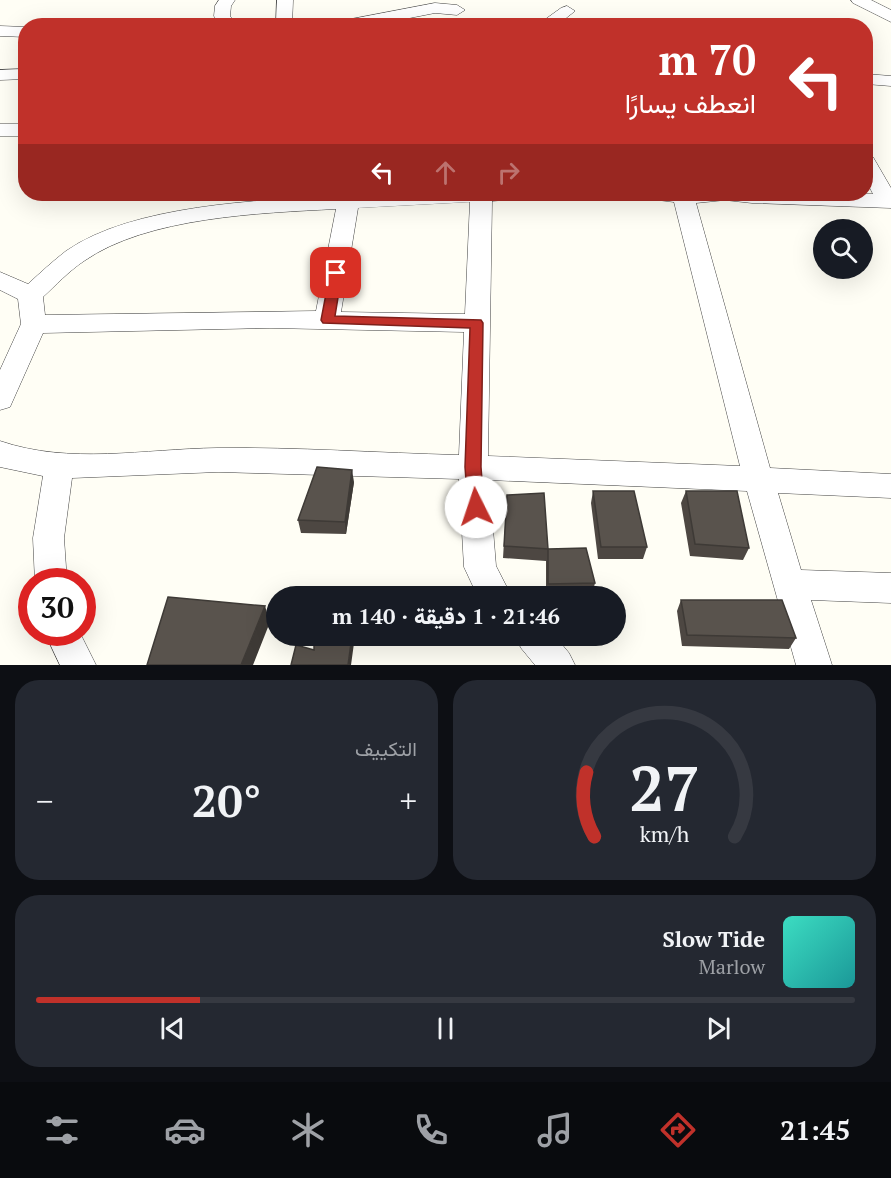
<!DOCTYPE html>
<html lang="ar">
<meta charset="utf-8">
<style>
body{margin:0;font-family:"PT Serif",Vazirmatn,serif;background:#242831;color:#f1f3f6;direction:rtl;height:100vh;display:flex;flex-direction:column;font-size:22px;white-space:nowrap}
*{box-sizing:border-box;margin:0}
p{font-size:20px;color:#9ea1a6}
.icon{flex:none;width:33px;height:33px;fill:none;stroke:currentColor;stroke-width:2;stroke-linecap:round;stroke-linejoin:round}
.map{position:relative;height:665px;overflow:hidden;direction:ltr}
.panel{display:flex;flex-direction:column;gap:15px;padding:15px;background:#0d0f14;flex:1}
.panel>*{flex:none}
.guide{position:absolute;left:18px;top:18px;width:855px;height:183px;border-radius:24px;box-shadow:0 6px 24px #0002;direction:rtl;background:#c0312a;color:#fff;overflow:hidden}
.fabs{position:absolute;left:813px;top:219px;display:grid;gap:12px}
.fabs a{display:grid;place-items:center;width:60px;height:60px;border-radius:50%;background:#171b24;box-shadow:0 6px 24px #0002;font-size:30px}
.speed{position:absolute;left:18px;top:568px;display:flex;gap:12px;font-size:30px;font-weight:700;text-align:center}
.speed>*{display:grid;place-content:center;width:78px;height:78px;border-radius:50%;background:#171b24;box-shadow:0 6px 24px #0002;line-height:1}
.speed .limit{border:9px solid #d22;background:#fff;color:#111}
.pin{position:absolute;display:grid;place-items:center;width:51px;height:51px;color:#fff;margin:-26px;border-radius:12px;box-shadow:0 3px 9px #0006}
.me{position:absolute;width:66px;margin:-33px;rotate:356deg;stroke-linejoin:round;filter:drop-shadow(0 0 4px #0008)}
.turn{display:flex;align-items:center;gap:21px;height:126px;padding:0 18px;font-size:27px}
.turn .icon{width:78px;height:78px;stroke-width:2.5}
.turn b{display:block;font-size:42px;line-height:51px}
.lanes{display:flex;align-items:center;height:57px;padding:0 18px;background:#0003;justify-content:center;gap:30px;direction:ltr}
.lanes .off{opacity:.35}
.big{font-size:45px;font-weight:800;line-height:1.1}
.panel .widget{flex:1;display:flex;flex-direction:column;justify-content:center;gap:9px;min-width:0;padding:0 21px;border-radius:24px;background:#242831}
.panel .dial{align-items:center;gap:0}
.dial svg{height:156px;overflow:visible;fill:none;stroke:#363941;stroke-width:7;stroke-linecap:round;text-anchor:middle}
.dial text{fill:#f1f3f6;stroke:none}
.song{display:flex;align-items:center;gap:18px}
.cover{width:72px;height:72px;border-radius:9px;background:linear-gradient(135deg,hsl(170 70% 55%),hsl(180 70% 35%))}
.played{height:6px;border-radius:3px;background:linear-gradient(90deg,#c0312a 20%,#363941 20%)}
.keys{display:flex;justify-content:space-around;direction:ltr}
.heat{display:flex;justify-content:space-between;align-items:center;font-size:33px;direction:ltr}
.panel .tiles{flex:1;display:grid;gap:15px;grid-template-columns:1fr 1fr}
.widget:last-child{grid-column:span 2}
.trip{position:absolute;left:266px;top:586px;width:360px;height:60px;border-radius:30px;background:#171b24;box-shadow:0 6px 24px #0002;font-weight:800;line-height:60px;text-align:center;direction:rtl}
.menu{display:flex;height:96px;justify-content:space-around;align-items:center;background:#090b0e;color:#9ea1a6}
.menu .icon{width:42px;height:42px}
.menu .on{color:#c0312a}
.menu b{font-size:27px;color:#f1f3f6}
.map>svg:first-child{display:block}
.lines{fill:none;stroke-linecap:round;stroke-linejoin:round}
.minor-casing{stroke:#444;stroke-width:1}
.minor{fill:#fff;fill-rule:evenodd}
.wall{fill:#4d4742}
.shaded-wall{fill:#3e3a36}
.building{fill:#59534d;stroke:#3e3a36;stroke-width:1.5}
.route{fill:#c0312a;stroke:#7d201b;stroke-width:1.5}
</style>
<div class="map">
<svg width="891" height="665" viewBox="0 0 891 665">
<rect width="100%" height="100%" fill="#fffef5"/>
<g class="lines">
<defs>
<path id="minor" d="M219,0h16l-4,6 -1,10 7,10h-17l-6,-10 1,-10z
M277,0h16l-1,26h-16z
M851,0h20l20,10v12l-38,-19z
M435,3l22,2 8,5 -8,5 -22,-2 -66,13h-36l8,-5z
M567,6l8,5 -19,15h-20l25,-18z
M0,26l26,1v10l-26,-1z
M26,69v10l-26,1v-10z
M866,74l25,2v10l-25,-2z
M0,124h26v12h-26z
M866,155l7,2 18,31v20l-139,-5 -27,-3 -29,3 74,265 121,6v24l-113,-5 23,77 90,3v30l-80,-3 21,65h-36l-49,-174 -258,-11 7,86 16,31h-34l-14,-30 -5,-88 -241,-7 -146,6 -8,60 3,44h-32l-2,-44 10,-62 -43,-9v-26c70,24 144,8 217,7 80,-1 161,5 242,7l5,-123 -194,-4 -227,5 -33,74 -10,3v-40l21,-46 -3,-25 -18,-9v-18l28,12c12,-11 25,-23 38,-33 66,-46 193,-51 273,-55l1,-2h178l-2,5 -24,2 -4,255 252,10 -66,-264 -24,-3 -3,-5h226l-7,-14zM470,202l-5,112 -124,-2 17,-104zM336,209l-20,102 -271,4 -2,-18c13,-12 26,-26 41,-36 63,-44 176,-48 252,-52z
M45,633h35l16,32h-36z
M516,636h39l14,17 6,12h-40l-14,-17z"/>
</defs>
<!-- minor casing -->
<use href="#minor" class="minor-casing"/>
<!-- minor -->
<use href="#minor" class="minor"/>
</g>
<!-- wall -->
<path class="wall" d="M354,482l-8,52 -45,-1 -3,-13z
M593,491l54,56 -4,12h-45l-7,-56z
M686,491l63,57 -6,12 -53,-4 -9,-53z
M506,508l42,41 47,34 -3,12 -46,1v-35l-43,-3z
M681,600l115,38 -7,11 -107,-3 -5,-35z"/>
<!-- shaded-wall -->
<path class="shaded-wall" d="M352,470l2,12 -8,52 -1,-12z
M265,606l5,16 -17,43h-12z
M352,636h3l-4,29h-3z"/>
<!-- building -->
<path class="building" d="M317,467l35,3 -7,52 -47,-2z
M593,491h41l13,56h-46z
M686,491h51l12,57 -54,-4z
M544,493l4,56 38,-1 9,35 -47,1v-35l-44,-3 3,-51z
M168,597l97,9 -24,59h-94z
M681,600h101l14,38 -109,-3z
M314,636h38l-4,29h-57l5,-20 18,5z"/>
<!-- route -->
<path class="route" d="M336,269l6,4 -7,43 146,4 2,3 -2,144 3,40 -2,5 -6,2 -6,-2 -2,-5 -3,-40 5,-139 -147,-5 -2,-3 9,-47z"/>
</svg>
<div class="fabs">
<a><svg class="icon" aria-label="search" viewBox="0 0 24 24"><circle cx="10" cy="10" r="6"/><path d="M15 15l6 6"/></svg></a>
</div>
<div class="speed"><div class="limit">30</div></div>
<div class="pin" style="left:336px;top:273px;background:#d93025"><svg class="icon" aria-label="arrive" viewBox="0 0 24 24"><path d="M6 21V4h12l-3 4 3 4H6"/></svg></div>
<svg class="me" style="left:476px;top:507px" viewBox="-20 -20 40 40"><circle r="19" fill="#fff"/><path d="M0-13L10 11 0 6-10 11z" fill="#c0312a"/></svg>
<div class="trip">21:46 · 1 دقيقة · 140 m</div>
<div class="guide">
<div class="turn"><svg class="icon" aria-label="left" viewBox="0 0 24 24"><path d="M17 20v-9H6M10 6l-5 5 5 5"/></svg><div><b>70 m</b>انعطف يسارًا</div></div>
<div class="lanes"><svg class="icon" aria-label="left" viewBox="0 0 24 24"><path d="M17 20v-9H6M10 6l-5 5 5 5"/></svg><svg class="icon off" aria-label="ahead" viewBox="0 0 24 24"><path d="M12 20V5M6 11l6-6 6 6"/></svg><svg class="icon off" aria-label="right" viewBox="0 0 24 24"><path d="M7 20v-9h11M14 6l5 5-5 5"/></svg></div>
</div>
</div>
<section class="panel">
<div class="tiles">
<div class="widget dial"><svg viewBox="0 0 100 80">
<path d="M14 69A42 42 0 1 1 86 69"/>
<path d="M14 69A42 42 0 0 1 10 36" stroke="#c0312a"/>
<text x="50" y="56" font-size="32" font-weight="700">27</text>
<text x="50" y="72" font-size="11">km/h</text>
</svg></div>
<div class="widget"><p>التكييف</p>
<div class="heat"><a>−</a><b class="big">20°</b><a>+</a></div>
</div>
<div class="widget">
<div class="song"><i class="cover"></i><div><b>Slow Tide</b><p>Marlow</p></div></div>
<div class="played"></div>
<div class="keys"><svg class="icon" aria-label="previous" viewBox="0 0 24 24"><path d="M18 5L8 12l10 7zM5 5v14"/></svg><svg class="icon" aria-label="pause" viewBox="0 0 24 24"><path d="M8 5v14M16 5v14"/></svg><svg class="icon" aria-label="next" viewBox="0 0 24 24"><path d="M6 5l10 7-10 7zM19 5v14"/></svg></div>
</div>
</div>
</section>
<nav class="menu">
<b>21:45</b>
<svg class="icon on" aria-label="directions" viewBox="0 0 24 24"><path d="M12 3l9 9-9 9-9-9zM9 14v-3h6M13 9l2 2-2 2"/></svg>
<svg class="icon" aria-label="music" viewBox="0 0 24 24"><path d="M9 18V5l10-2v13"/><circle cx="6" cy="18" r="3"/><circle cx="16" cy="16" r="3"/></svg>
<svg class="icon" aria-label="phone" viewBox="0 0 24 24"><path d="M5 4h4l2 5-3 2q2 4 5 5l2-3 5 2v4C11 20 4 13 5 4z"/></svg>
<svg class="icon" aria-label="climate" viewBox="0 0 24 24"><path d="M12 3v18M4 7l16 10M4 17L20 7"/></svg>
<svg class="icon" aria-label="car" viewBox="0 0 24 24"><path d="M5 17H2v-5l4-1 3-4h7l3 4 3 1v5h-3M9 17h6M6 11h13"/><circle cx="7" cy="17" r="2"/><circle cx="17" cy="17" r="2"/></svg>
<svg class="icon" aria-label="filters" viewBox="0 0 24 24"><path d="M4 7h16M4 17h16"/><circle cx="9" cy="7" r="2"/><circle cx="15" cy="17" r="2"/></svg>
</nav>
